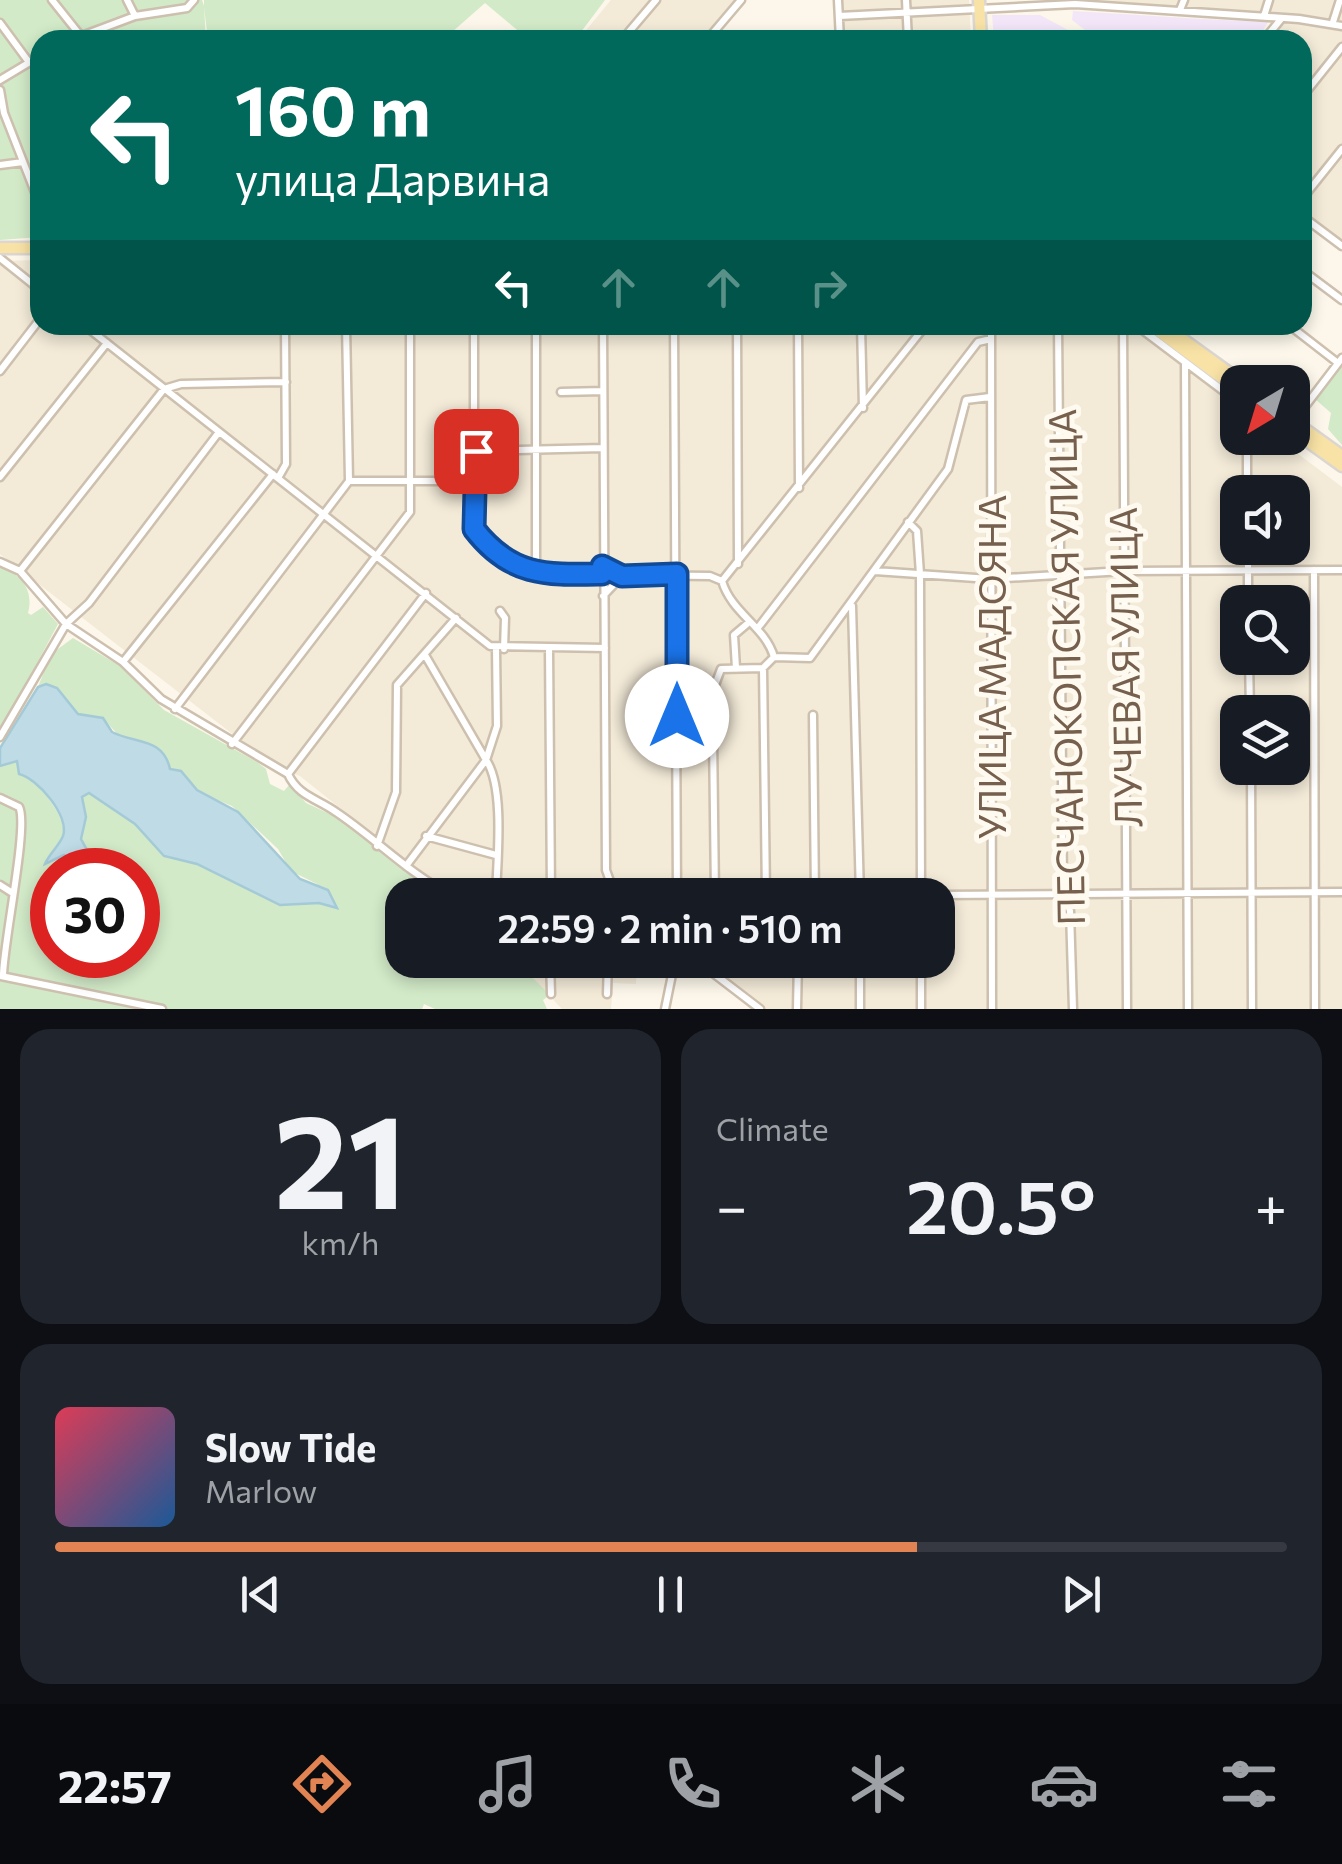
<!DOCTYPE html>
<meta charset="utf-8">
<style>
body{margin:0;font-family:Commissioner,sans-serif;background:#20242c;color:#f1f3f6;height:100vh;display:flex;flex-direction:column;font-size:38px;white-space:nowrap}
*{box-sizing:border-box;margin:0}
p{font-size:32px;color:#9ea1a6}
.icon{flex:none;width:55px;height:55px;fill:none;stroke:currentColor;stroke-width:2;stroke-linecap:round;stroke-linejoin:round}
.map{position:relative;height:1009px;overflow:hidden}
.side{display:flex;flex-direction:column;gap:20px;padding:20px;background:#0d0f14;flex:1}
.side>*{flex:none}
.hud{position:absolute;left:30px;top:30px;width:1282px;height:305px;border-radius:30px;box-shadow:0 5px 15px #0003;background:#00695c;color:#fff;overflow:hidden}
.needle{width:65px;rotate:218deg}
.tools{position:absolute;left:1220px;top:365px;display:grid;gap:20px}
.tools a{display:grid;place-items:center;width:90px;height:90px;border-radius:20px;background:#171b24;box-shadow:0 5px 15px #0003;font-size:50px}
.speed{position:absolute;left:30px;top:848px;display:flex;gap:20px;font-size:50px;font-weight:700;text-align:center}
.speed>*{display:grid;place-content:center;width:130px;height:130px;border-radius:50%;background:#171b24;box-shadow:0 5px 15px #0003;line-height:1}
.speed .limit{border:15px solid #d22;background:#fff;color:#111}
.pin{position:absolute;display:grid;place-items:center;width:85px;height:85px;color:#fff;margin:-42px;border-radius:20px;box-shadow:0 5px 15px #0006}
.me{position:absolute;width:110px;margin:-55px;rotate:0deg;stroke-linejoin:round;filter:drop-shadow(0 0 8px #0008)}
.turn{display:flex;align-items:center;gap:35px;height:210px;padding:0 40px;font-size:45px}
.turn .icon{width:130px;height:130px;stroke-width:2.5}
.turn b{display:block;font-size:70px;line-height:85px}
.lanes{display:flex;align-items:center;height:95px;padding:0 40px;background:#0003;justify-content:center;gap:50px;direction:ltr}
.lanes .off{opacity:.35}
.big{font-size:75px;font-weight:600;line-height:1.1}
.side .card{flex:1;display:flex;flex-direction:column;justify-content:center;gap:15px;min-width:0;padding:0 35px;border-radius:30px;background:#20242c}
.side .dial{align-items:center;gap:0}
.dial b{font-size:130px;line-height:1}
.song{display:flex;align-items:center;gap:30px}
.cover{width:120px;height:120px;border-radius:15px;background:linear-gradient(135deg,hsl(350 70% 55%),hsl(210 70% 35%))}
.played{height:10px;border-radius:5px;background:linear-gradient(90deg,#e18353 70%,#363941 70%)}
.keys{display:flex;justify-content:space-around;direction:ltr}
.heat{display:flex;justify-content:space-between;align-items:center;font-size:55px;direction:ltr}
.side .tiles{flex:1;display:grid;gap:20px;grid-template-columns:1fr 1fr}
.card:last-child{grid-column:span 2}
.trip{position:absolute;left:385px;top:878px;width:570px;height:100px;border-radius:30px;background:#171b24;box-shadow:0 5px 15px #0003;font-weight:600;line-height:100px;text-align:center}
.menu{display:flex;height:160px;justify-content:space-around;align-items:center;background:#090b0e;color:#9ea1a6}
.menu .icon{width:70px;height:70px}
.menu .current{color:#e18353}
.menu b{font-size:45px;color:#f1f3f6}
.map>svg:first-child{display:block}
.residential{fill:#f3ead8;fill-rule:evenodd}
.education{fill:#f4e6f9}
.green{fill:#d2eac8}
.water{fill:#bedbe6;stroke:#a4cad7;stroke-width:2.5}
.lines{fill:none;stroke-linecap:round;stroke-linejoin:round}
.minor-casing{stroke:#cec0af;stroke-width:11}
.primary-casing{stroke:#dbd6d1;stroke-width:15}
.minor{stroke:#fff;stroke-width:6}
.primary{stroke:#f8e2a5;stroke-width:10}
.route-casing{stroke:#114b97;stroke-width:25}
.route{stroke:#1a73e8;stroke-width:18}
.labels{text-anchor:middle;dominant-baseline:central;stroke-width:10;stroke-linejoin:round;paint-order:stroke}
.street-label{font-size:38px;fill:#76604d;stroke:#fefaf0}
</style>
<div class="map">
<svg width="1342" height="1009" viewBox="0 0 1342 1009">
<rect width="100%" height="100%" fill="#fcf7ea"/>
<!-- residential -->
<path class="residential" d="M611,0h126l-34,40h-125z
M842,0h127l2,40h-126z
M987,0h355v241l-39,-31 -1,-170h-35l10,-13 -5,-15 -191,-12z
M40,260v65h1089l108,83 1,30h39l65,49v522h-576l-63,-49h235v-65h-477l-36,-19 -125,-100 -25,-9 -275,-213v-293zM1238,492h54v56h-54zM1238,602h54v56h-54zM1238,712h54v56h-54z
M523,960h114l-1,24 -23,-1 -2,26h-49l-31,-33z"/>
<!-- education -->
<path class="education" d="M1073,11l130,8 65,3 -10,18h-160l-26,-20z
M1040,15l30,16 4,9h-80l-2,-25z"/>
<!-- green -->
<path class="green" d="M0,0h202l2,6v-6h401l-30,40h-46l-44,-37 -42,37h-235l-4,-33 2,33h-166v197l-40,3z
M1342,364v81l-14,-16 3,-16 -16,-14z
M0,567c22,7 34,24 28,46l3,2 12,-8 15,17 -58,108z
M73,638l47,28 44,44 93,52 9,7 4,15 14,7 6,-7 16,19 26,12 111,80h-41v65h121l8,16 19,19 -7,5 4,9h-112l-11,-5 -2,5h-422v-243l14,-8c12,15 57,58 48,78 -4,10 -13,17 -16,27l22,-7 20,14h-36v85h86v-85h-40l-17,-31 5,-22 -4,-20 7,-4 46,31 29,32 33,8 83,41 39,-2 17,4 -19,-23 -26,-13 -13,-22 -46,-43 -32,-13 -19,-22 -11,-2c-6,-27 -28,-28 -51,-33l-16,-18 -25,-4 -24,-28 -16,1 13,-33z"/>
<!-- water -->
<path class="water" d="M46,684l11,4 21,26 25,4 9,14c23,12 51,5 58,37l11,2 16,19 41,22 62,67 28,11 9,18 -18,-5 -39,2 -83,-41 -33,-8 -29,-32 -46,-31 -7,4 4,20 -5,22 17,31h-10l-24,-15 -19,9c4,-10 14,-18 18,-28 7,-20 -26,-58 -44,-62l-2,-13 -17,5v-18l38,-61z"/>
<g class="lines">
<defs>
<path id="minor" d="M52,0l28,35
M127,0l8,16
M838,0l2,40
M906,0l2,40
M1180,10l4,-10
M839,16l236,-12 224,15 43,7
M1264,16l5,-16
M1333,22l7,-22
M0,23l28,38
M71,40l64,-24 52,-8 7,-8
M622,40l34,-40
M707,40l34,-40
M1264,40l17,-21
M0,80l40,-24
M0,90l4,23 36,92
M1302,97l40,-50
M0,165l23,-3
M1302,199l40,-50
M1302,216l40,30
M0,258l40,32
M1302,270l40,30
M84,325l406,321 115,2
M474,325v204l57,45h71
M536,325v250
M603,325l3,545 9,25
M674,325l3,570
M737,325l1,239
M798,325l1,163
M861,325l2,83
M991,325l1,684
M1058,325l5,563 7,23 3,98
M1123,325l4,684
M1136,325l102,77
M1289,325l49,38
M1185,363l3,646
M0,371l40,-52
M561,392l42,-1
M1294,421l48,-63
M1247,438v54
M476,451l127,-3
M0,477l107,-134
M278,478l8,-14 -1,-139
M349,481h126
M908,522l9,9 3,43 1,321
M1248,548v54
M0,562l20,9 46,53 57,38 38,37 127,75c10,22 30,25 48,38 39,26 72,61 115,83
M1314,570l1,439
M20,571l144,-182 17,-5 105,-2
M875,571l115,8 133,-8 219,-1
M722,581c10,33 43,45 52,76l36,1 138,-189 18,-69 24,-3
M722,581l204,-256
M603,596l20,-21 87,1 12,5
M852,606l8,289
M500,611l5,7 -1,31
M757,629l221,-287 13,-3
M549,649l2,246
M1249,658l1,54
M123,662l150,-188
M736,668l-2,-33 13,-11
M763,668l3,227
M175,709l174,-228 -3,-156
M813,715l2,180
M713,724l2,-39 6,-16 42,-1 11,-11
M713,734l2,161
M0,737l66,-113 23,-21 130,-171
M232,744l178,-232v-187
M1251,768l1,241
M288,774l138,-181
M0,798l19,9c10,17 -16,138 -16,169
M426,836l70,19
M377,846l19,-54 1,-107 59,-67
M406,866l80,-106 -61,-105
M0,885l11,7
M496,895c1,-33 9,-108 -10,-135l11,-34 -1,-78
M766,895h44
M938,895l404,-3
M550,960l1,34
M696,960l64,49
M860,960v49
M729,971l2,-11
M1,976l161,33
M607,994l1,-34
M665,1009l10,-49
M797,1009l1,-49
M921,1009v-49"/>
<path id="primary" d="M979,0l2,40
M0,248h40
M1150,325l88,65
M1163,325l79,57
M1292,420l50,36
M1292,430l50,36"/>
</defs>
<!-- minor casing -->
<use href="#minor" class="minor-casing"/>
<!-- primary casing -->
<use href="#primary" class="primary-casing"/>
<!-- minor -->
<use href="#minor" class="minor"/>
<!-- primary -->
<use href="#primary" class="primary"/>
</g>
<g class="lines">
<defs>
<path id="route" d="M476,451l-2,78c37,48 73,46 128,45v-8l20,10 55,-2v142"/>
</defs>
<!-- route casing -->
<use href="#route" class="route-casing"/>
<!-- route -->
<use href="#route" class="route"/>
</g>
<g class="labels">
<!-- street labels -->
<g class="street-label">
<text transform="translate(990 667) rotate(-90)">УЛИЦА МАДОЯНА</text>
<text transform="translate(1065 667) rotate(-91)">ПЕСЧАНОКОПСКАЯ УЛИЦА</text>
<text transform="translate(1124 667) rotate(-91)">ЛУЧЕВАЯ УЛИЦА</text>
</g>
</g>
</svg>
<div class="tools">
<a><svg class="needle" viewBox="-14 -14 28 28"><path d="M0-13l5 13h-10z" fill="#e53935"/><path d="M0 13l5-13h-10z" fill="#9ea1a6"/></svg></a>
<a><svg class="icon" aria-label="sound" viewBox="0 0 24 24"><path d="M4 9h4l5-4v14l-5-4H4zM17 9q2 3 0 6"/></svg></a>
<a><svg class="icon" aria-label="search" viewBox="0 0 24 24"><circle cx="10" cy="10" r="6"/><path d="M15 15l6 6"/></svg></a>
<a><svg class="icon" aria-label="layers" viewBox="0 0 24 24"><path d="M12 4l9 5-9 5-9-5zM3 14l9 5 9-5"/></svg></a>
</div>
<div class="speed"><div class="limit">30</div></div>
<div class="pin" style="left:476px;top:451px;background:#d93025"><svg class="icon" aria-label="arrive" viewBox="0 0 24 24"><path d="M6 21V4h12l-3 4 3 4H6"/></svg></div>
<svg class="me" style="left:677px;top:716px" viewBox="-20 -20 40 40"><circle r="19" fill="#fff"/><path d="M0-13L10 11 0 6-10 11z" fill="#1a73e8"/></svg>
<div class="trip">22:59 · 2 min · 510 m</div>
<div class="hud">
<div class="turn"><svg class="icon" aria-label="left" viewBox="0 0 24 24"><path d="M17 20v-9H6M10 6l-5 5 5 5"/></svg><div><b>160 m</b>улица Дарвина</div></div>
<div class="lanes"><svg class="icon" aria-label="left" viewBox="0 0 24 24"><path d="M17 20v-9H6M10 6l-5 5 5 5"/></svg><svg class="icon off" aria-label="ahead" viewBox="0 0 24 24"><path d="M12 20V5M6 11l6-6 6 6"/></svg><svg class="icon off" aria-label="ahead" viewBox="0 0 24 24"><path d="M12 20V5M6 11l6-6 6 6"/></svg><svg class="icon off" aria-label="right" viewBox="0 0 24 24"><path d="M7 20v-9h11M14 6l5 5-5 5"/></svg></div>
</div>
</div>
<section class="side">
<div class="tiles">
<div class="card dial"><b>21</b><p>km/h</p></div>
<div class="card"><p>Climate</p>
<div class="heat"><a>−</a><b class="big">20.5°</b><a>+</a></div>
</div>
<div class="card">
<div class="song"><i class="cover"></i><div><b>Slow Tide</b><p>Marlow</p></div></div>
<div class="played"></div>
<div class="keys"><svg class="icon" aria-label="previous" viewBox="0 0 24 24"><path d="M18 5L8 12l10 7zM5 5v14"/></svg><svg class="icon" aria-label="pause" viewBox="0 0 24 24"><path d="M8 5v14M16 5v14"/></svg><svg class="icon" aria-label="next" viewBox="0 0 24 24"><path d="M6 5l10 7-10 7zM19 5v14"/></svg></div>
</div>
</div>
</section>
<nav class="menu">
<b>22:57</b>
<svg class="icon current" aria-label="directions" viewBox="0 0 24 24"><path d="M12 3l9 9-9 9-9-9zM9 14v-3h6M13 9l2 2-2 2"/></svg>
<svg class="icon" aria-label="music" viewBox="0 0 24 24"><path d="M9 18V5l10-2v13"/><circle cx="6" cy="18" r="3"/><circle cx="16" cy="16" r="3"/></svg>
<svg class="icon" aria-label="phone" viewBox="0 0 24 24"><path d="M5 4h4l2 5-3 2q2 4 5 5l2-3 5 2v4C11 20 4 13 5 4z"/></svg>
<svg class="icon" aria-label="climate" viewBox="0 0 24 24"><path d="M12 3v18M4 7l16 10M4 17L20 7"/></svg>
<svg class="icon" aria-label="car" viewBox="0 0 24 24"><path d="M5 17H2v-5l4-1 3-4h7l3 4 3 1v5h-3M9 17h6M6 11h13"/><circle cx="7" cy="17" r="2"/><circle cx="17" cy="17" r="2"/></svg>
<svg class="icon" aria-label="filters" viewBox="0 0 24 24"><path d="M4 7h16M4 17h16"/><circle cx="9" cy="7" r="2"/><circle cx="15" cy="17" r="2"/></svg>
</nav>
